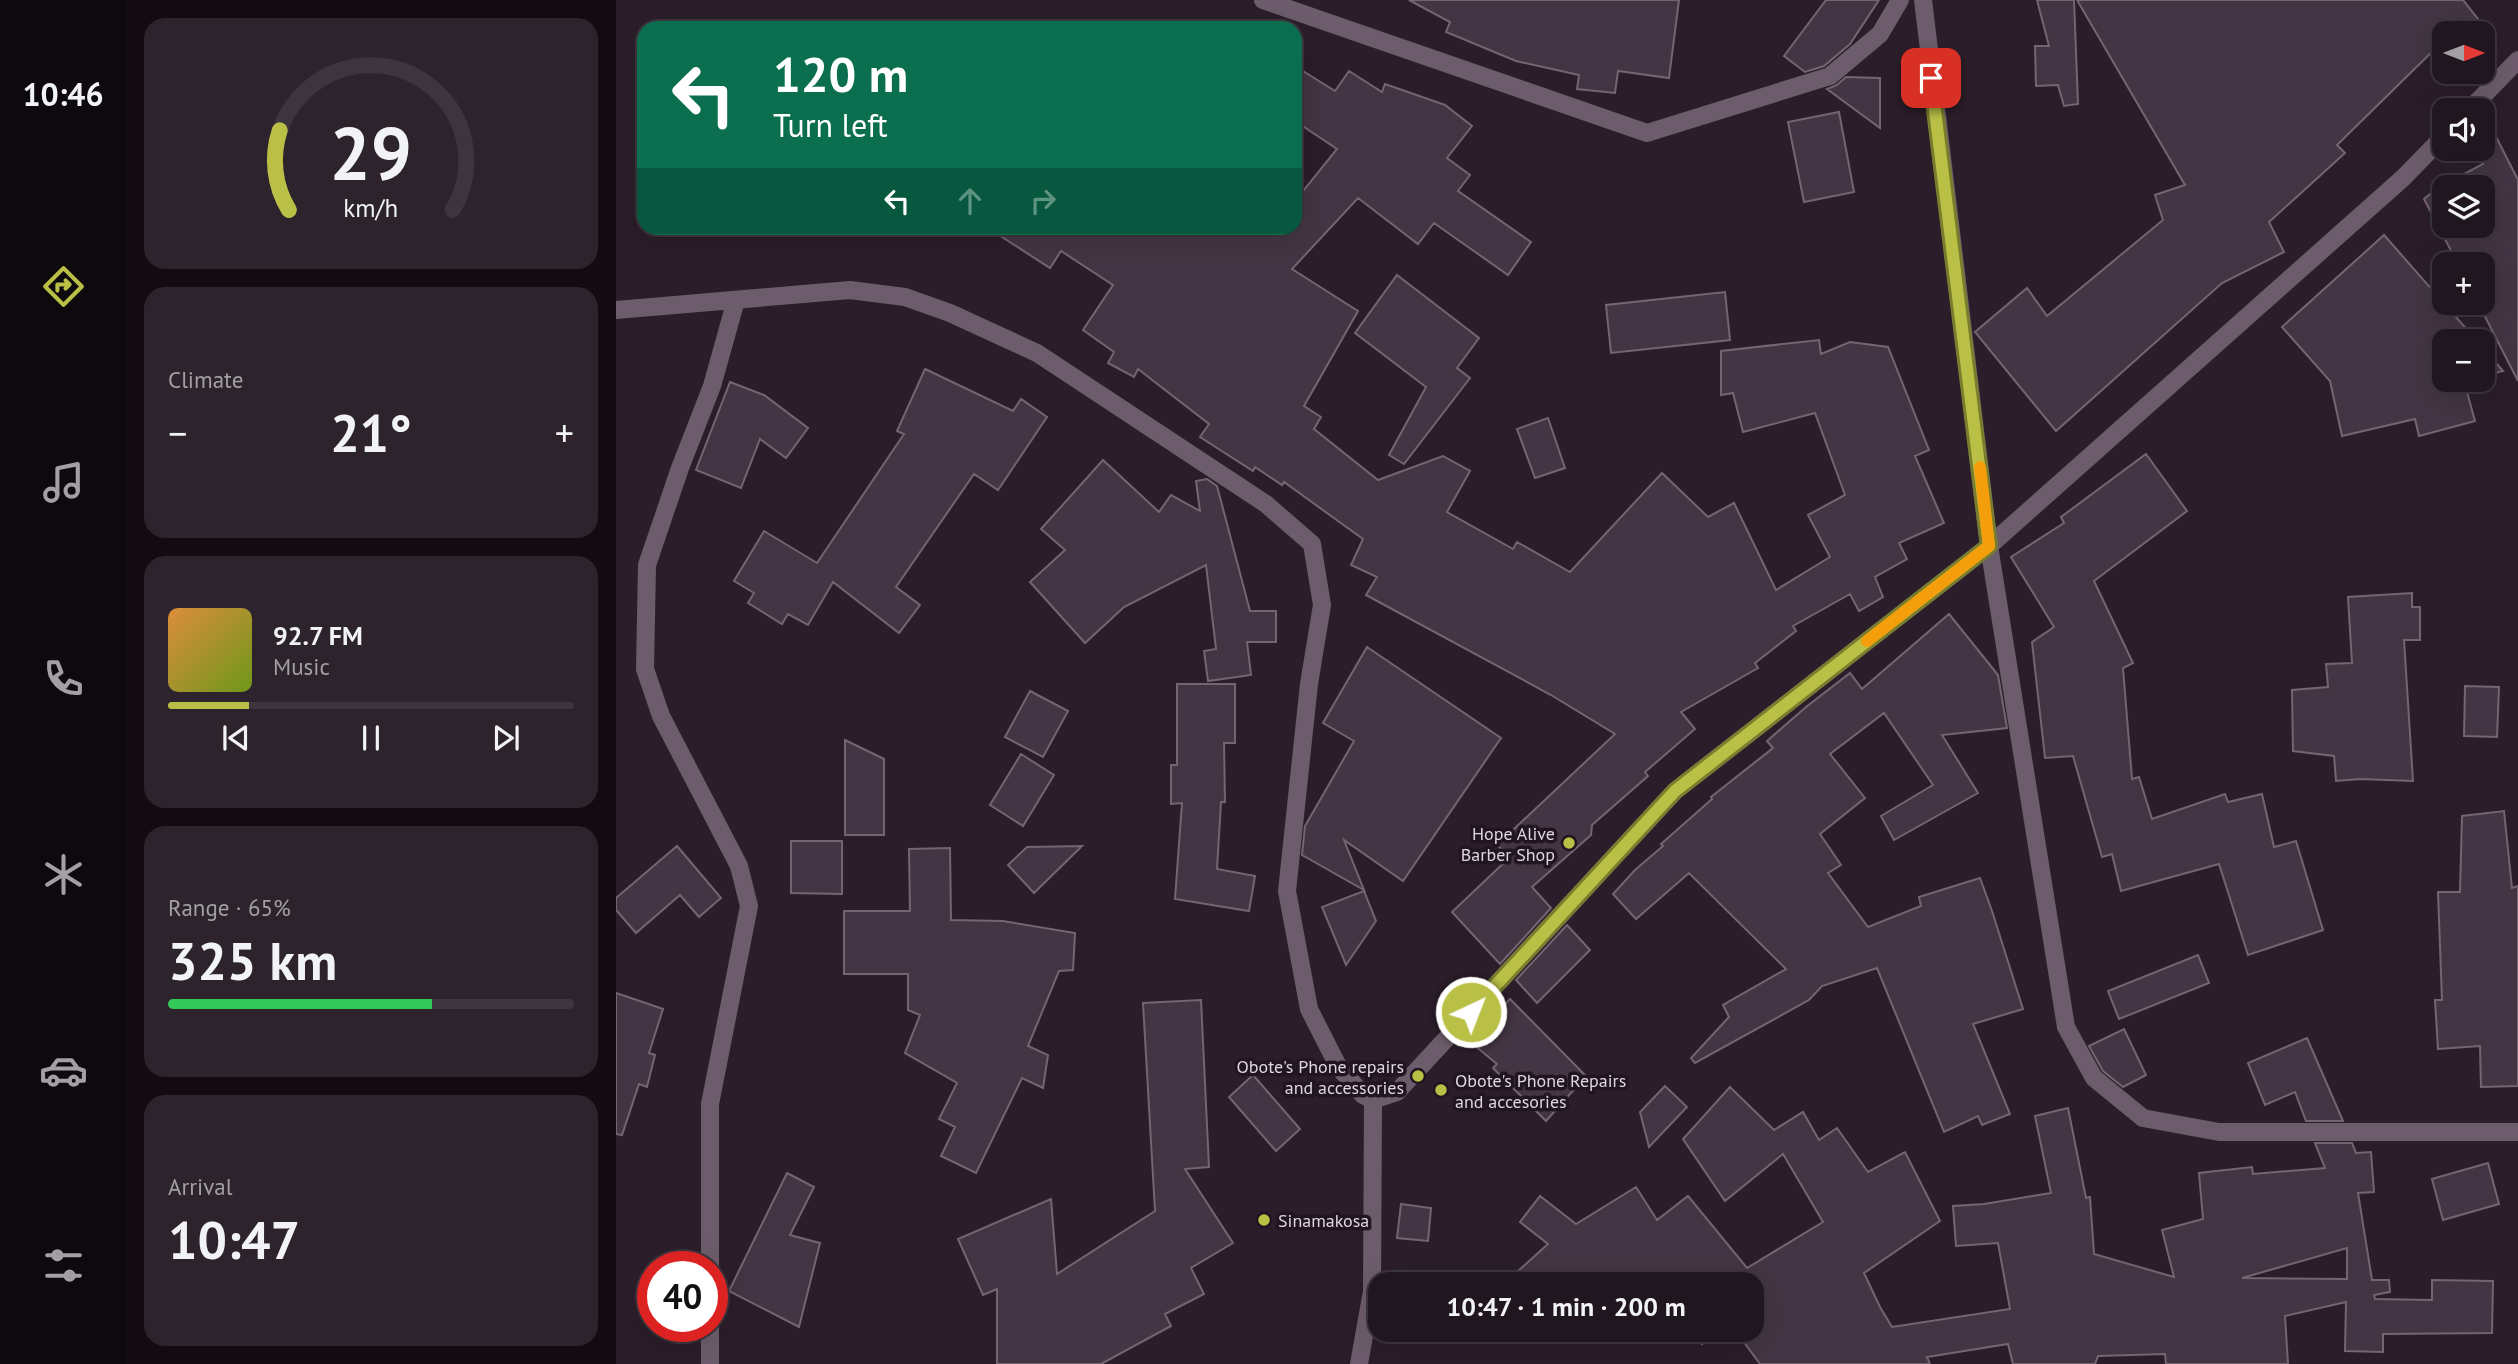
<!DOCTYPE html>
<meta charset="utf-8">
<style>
body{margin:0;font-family:"PT Sans",sans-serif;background:#2d232d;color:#f1f3f6;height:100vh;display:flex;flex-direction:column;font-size:26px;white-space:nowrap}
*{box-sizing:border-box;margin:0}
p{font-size:23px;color:#a29fa5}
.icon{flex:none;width:38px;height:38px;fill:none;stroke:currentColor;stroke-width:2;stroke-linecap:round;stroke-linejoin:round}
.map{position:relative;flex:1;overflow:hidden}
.sheet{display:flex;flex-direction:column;gap:18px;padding:18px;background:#120c12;width:490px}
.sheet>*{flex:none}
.top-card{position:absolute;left:21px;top:21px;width:665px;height:214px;border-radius:21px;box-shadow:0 7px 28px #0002,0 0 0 2px #3d353e;background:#0b6e4f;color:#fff;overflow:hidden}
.needle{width:46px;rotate:90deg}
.tools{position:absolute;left:1816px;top:21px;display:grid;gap:14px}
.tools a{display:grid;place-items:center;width:63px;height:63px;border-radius:14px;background:#201620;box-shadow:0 7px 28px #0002,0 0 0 2px #3d353e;font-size:35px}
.speed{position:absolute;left:21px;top:1251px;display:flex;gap:14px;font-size:35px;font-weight:700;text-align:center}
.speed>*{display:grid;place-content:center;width:91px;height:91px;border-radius:50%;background:#201620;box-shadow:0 7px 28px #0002,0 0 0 2px #3d353e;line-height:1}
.speed .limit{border:10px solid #d22;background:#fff;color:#111}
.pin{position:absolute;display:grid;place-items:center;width:60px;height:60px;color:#fff;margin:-30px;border-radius:14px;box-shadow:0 4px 10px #0006}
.me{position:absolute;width:77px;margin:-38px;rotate:43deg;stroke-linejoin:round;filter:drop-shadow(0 0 5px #0008)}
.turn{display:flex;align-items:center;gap:24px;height:147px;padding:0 21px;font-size:32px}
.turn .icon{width:91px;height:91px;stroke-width:2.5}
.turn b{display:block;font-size:49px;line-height:60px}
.lanes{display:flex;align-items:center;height:66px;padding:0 21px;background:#0003;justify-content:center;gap:35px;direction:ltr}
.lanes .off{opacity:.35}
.big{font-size:52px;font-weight:800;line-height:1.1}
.sheet .widget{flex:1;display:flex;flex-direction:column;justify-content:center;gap:10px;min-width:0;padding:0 24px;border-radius:21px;background:#2d232d}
.sheet .dial{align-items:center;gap:0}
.dial svg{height:182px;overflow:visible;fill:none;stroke:#3d353e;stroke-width:7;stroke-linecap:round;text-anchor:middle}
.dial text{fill:#f1f3f6;stroke:none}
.song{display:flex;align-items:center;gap:21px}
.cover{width:84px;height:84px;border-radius:10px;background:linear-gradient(135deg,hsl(30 70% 55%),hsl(80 70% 35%))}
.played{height:7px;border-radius:4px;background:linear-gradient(90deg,#bac046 20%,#3d353e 20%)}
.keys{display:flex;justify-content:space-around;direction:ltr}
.heat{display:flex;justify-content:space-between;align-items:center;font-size:38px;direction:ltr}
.charge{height:10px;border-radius:5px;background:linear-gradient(90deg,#34c759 65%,#3d353e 0)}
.trip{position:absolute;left:752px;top:1272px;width:396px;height:70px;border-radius:21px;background:#201620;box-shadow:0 7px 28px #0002,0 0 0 2px #3d353e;font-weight:800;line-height:70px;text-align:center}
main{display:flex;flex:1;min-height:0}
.tab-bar{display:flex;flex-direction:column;width:126px;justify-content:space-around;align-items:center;background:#0d090d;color:#a29fa5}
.tab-bar .icon{width:49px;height:49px}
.tab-bar .current{color:#bac046}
.tab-bar b{font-size:32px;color:#f1f3f6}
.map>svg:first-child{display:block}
.building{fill:#433543;stroke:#746573;stroke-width:2;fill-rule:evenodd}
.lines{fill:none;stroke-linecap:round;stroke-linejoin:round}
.minor{stroke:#6d5d6c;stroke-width:18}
.tertiary{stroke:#6d5d6c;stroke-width:18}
.route-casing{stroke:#797d2e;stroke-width:18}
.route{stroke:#bac046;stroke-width:12}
.slow{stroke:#f59e0b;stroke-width:12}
.poi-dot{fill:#bac046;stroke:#211521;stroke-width:2.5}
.labels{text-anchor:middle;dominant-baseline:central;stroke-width:7;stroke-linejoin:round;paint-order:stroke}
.poi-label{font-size:18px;fill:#dfd6df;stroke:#211521;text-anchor:end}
</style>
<main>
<nav class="tab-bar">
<b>10:46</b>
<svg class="icon current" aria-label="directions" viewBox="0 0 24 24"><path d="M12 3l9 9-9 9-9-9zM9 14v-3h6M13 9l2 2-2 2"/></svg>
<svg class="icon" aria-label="music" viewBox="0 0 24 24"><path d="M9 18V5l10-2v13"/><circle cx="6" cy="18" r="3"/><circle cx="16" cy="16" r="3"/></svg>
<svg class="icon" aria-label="phone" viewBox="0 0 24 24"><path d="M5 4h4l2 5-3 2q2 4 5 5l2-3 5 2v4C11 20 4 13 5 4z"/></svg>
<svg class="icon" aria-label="climate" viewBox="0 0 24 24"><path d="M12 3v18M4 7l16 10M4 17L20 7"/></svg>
<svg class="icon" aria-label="car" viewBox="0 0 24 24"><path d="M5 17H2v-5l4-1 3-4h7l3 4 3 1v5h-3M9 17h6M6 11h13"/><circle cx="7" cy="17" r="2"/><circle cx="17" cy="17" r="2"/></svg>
<svg class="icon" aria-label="filters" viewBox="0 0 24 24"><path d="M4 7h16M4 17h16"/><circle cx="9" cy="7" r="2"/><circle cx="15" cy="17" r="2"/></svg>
</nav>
<section class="sheet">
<div class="widget dial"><svg viewBox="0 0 100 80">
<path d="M14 69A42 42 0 1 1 86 69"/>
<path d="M14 69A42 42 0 0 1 10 34" stroke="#bac046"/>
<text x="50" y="56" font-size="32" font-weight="700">29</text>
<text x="50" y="72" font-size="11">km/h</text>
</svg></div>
<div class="widget"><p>Climate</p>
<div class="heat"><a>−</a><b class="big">21°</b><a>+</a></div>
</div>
<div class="widget">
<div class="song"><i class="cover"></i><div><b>92.7 FM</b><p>Music</p></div></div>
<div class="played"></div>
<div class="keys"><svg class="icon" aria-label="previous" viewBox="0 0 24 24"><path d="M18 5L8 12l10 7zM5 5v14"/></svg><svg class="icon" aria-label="pause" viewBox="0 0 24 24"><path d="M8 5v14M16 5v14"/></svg><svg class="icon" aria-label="next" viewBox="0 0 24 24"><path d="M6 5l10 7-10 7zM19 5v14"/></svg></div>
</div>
<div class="widget"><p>Range · 65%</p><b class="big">325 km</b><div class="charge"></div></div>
<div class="widget"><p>Arrival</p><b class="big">10:47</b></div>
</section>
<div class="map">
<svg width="1902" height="1364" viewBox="0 0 1902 1364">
<rect width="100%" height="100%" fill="#2b1e2a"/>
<!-- building -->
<path class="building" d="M793,0h270l-10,78 -51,-7 -3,22 -38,-4 2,-14 -63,-14 -70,-29 4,-10z
M1210,0h53l-29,44 -26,22 -19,6 -21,-16z
M1421,0h37l4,104 -14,2 -6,-21 -22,1 -1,-40h14z
M1461,0h386l26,33h-44v6l-108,106 8,8 -76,69 15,30 -62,31 -166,148 -81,-99 52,-44 20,28 116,-96 -8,-25 30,-10z
M679,66l40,25 14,-20 33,21 3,-8 60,21 27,21 -25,32 23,17 -12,16 73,51 -23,33 -74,-52 -16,21 -60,-46 -66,71 66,42 -54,95 17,11 -7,12 64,51 65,-24 27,15 -23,41 66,37 4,-7 53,30 92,-99 46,44 26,-14 42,87 54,-33 -22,-42 37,-20 -30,-82 -72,19 -10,-39 -12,2v-44l98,-11 2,14 29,-12 38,5 41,103 -14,6 29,67 -45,20 8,16 -32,18 8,20 -24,14 -9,-17 -57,32 3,5 -41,32 3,5 -77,44 14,17 -50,43 3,4 -56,49 -1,10 -59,52 19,21 -51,56 -48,-52 58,-55 -13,-12 118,-111 -64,-39 -185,-100 11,-18 -26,-12 12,-26 -79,-57 -2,3 -27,-18 -2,4 -53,-34 9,-13 -71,-55 -4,8 -26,-14 6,-11 -31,-22 30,-45 -52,-34 -11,17 -62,-40h307v-27l42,-52 -42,-28z
M1230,77l34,1v50l-53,-39 10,-4z
M1867,111l35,69v201l-40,-78h5v-39h-25l-34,-65 12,-10 47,-25zM1829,187h38v39h-38z
M1223,112l15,80 -50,10 -16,-80z
M1768,235l93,106h-32v39h24l-5,1 11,40 -56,15 -4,-17 -73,17 -12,-55 -48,-54z
M781,275l82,63 -22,30 13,10 -66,86 -15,-9 37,-68 -71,-54z
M1109,292l5,48 -119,13 -5,-48z
M1867,348l20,23 -20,5z
M309,369l88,42 8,-12 26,18 -49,73 -24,-16 -78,113 24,18 -21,28 -66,-51 -25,43 -20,-11 -6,10 -34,-21 6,-10 -20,-12 30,-50 53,32 87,-129 -7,-3z
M114,382l34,13 44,33 -22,30 -26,-19 -19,49 -45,-18z
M932,418l17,50 -30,10 -18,-49z
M1530,454l41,57 -93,70 39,82 -10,5 9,111 7,-2 13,42 73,-25 3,8 34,-8 12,53 22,-6 27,89 -75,25 -29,-91 -98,27 -9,-37 -10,3 -29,-101 -28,2 -13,-116 22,-15 -43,-70 53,-34 -3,-6z
M487,460l56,52 12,-17 29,16 -4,-30 11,-2 10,7 33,125h26v31h-29l4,33 -43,6 -4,-30 12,-2 -10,-84 -82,42 -39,36 -55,-61 35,-32 -24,-21z
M1796,593v14h8v33h-16l9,141 -53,-2 -24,2 -2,-25 -41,-5 -1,-61 36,-3 -2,-23 26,-1 -4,-66z
M1333,614l49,61 9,53 -65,7 36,58 -84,47 -13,-24 52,-31 -49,-72 -54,41 35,44 -45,36 21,31 -13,8 40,54 53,-21 -2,-9 61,-19 12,33 31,98 -50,15 37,90 -28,11 -4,-9 -34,16 -67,-164 -55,18 -13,14 -114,63 -4,-5 38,-41 -6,-12 63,-36 -97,-96 -53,46 -23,-25 22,-24 28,-24 -2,-2 51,-45 -1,-2 62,-49 -6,-7 39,-34 44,-34 12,16z
M751,647l134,91 -98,143 -59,-41 20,50 -62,-35 3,-29 49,-85 -31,-18z
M561,684h58v59h-11l1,59h-4l-4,67 38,7 -6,35 -74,-12 7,-96 -11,1v-39h6z
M1849,686l34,1 -2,50 -33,-1z
M414,691l38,20 -25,46 -38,-20z
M229,740l39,19v76h-39z
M405,754l33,21 -31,51 -33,-21z
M1888,811l8,77 6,-2v200l-37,1 -1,-41 -42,3 -3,-49h7l-4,-108h22l2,-76z
M175,841h51v53l-51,-1z
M61,846l44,52 -22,19 -19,-22 -44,38 -20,-23v-12z
M466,846l-48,47 -26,-28 19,-18z
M334,848l1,72 52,1 72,12 -2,37 -14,1 -31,75 20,9 -5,33 -21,-10 -46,95 -35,-17 14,-29 -16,-8 18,-36 -52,-30 15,-38 -12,-5v-36h-64v-63h66l-1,-62z
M748,891l12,30 -30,44 -24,-58z
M951,925l23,25 -53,53 -21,-23z
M1582,955l11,28 -90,36 -11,-28z
M0,993l47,16 -14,44 6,2 -8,32 -8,-3 -17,51 -6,-1z
M894,999l76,77 -40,45 -53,-53 4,-4 -29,-24z
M585,1000l8,167 -24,2 48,74 -42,25 13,26 -39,20 6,12 -70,38h-104v-75l-14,6 -25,-56 93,-40 6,75 98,-63 -12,-208z
M1508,1029l22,46 -23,12 -20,-16 -14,-25z
M1691,1038l36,83h-37l-11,-29 -30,13 -17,-42z
M637,1075l47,54 -24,22 -47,-54z
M1049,1086l22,21 -38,40 -9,-35z
M1114,1087l44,43 29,-18 16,28 18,-12 31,44 37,-20 35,69 -76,52 16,34 12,20 118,-18 -12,-66 -42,3 -3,-40 31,-2 67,-11 -16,-77 33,-8 18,90 4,-1 4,57 80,23 -12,-47 41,-11 -4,-46 53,-6 1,7 72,-6 -10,-25h37l4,10 15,-1 3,40 -16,1 14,87h17l1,12 -16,3 1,4 57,1v-20l61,1 -1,52 -109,1v18l-38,-1 1,-49 -61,14 3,48h-122l-1,-10 -67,2 -3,8h-82l-5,-20 -81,13 3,7h-170l-25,-34h17v-46h-242l-3,-3 41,-37 -28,-22 20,-26 36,28 60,-37 21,33 31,-24 59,72 76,-46 -40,-68 -58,47 -42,-62zM1731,1248v31l-105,-1z
M1872,1163l11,41 -56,16 -11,-41z
M171,1173l27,14 -24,48 30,8 -21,84 -70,-36z
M785,1204l30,4 -3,33 -31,-3z
M1077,1330h28l-19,14z"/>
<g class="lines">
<!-- minor -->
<path class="minor" d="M647,0l384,133 183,-57 50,-42 20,-34
M1307,0l66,546 77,481 28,51 49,40 76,14h299
M94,1267v-163l39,-198 -10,-40 -78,-150 -16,-47 2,-104 33,-97 32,-82 24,-86
M94,1326v38
M743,1364l13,-73 1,-191"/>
<!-- tertiary -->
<path class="tertiary" d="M1853,110l49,-50
M0,310l234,-20 55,7 45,16 87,40 229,151 46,40 10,61 -13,79 -22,207 22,118 29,57 25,29 10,5 24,-8 278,-301 314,-245 414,-368 42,-43"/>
</g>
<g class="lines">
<defs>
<path id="route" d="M855,1012l204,-221 314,-245 -58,-468"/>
</defs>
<!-- route casing -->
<use href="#route" class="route-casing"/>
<!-- route -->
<use href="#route" class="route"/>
<!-- slow -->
<path class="slow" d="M1251,641l122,-95 -9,-79"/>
</g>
<!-- markers -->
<g class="poi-dot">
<circle cx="953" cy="843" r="7"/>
<circle cx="802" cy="1076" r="7"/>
<circle cx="825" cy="1090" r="7"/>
<circle cx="648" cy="1220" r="7"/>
</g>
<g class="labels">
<!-- poi labels -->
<g class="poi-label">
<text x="939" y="833">Hope Alive<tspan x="939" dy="21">Barber Shop</tspan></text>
<text x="788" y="1066">Obote's Phone repairs<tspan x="788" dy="21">and accessories</tspan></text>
<text x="839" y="1080" text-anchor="start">Obote's Phone Repairs<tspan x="839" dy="21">and accesories</tspan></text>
<text x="662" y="1220" text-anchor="start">Sinamakosa</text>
</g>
</g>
</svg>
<div class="tools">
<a><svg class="needle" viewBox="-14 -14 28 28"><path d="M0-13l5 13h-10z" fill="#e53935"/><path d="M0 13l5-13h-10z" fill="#a29fa5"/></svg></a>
<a><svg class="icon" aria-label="sound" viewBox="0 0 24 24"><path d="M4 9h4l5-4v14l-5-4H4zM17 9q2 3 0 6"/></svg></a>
<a><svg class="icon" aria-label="layers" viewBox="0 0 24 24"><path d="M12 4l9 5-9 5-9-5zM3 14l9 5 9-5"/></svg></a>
<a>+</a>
<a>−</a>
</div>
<div class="speed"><div class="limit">40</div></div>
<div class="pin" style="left:1315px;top:78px;background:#d93025"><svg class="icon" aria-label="arrive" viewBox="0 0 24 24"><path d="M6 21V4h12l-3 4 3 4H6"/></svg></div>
<svg class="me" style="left:855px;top:1012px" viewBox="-20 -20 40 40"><circle r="17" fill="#bac046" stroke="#fff" stroke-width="3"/><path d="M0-11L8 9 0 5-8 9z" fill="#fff"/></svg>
<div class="trip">10:47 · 1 min · 200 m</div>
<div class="top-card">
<div class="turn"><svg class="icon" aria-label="left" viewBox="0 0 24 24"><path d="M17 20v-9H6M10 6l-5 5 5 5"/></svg><div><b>120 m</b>Turn left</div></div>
<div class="lanes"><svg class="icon" aria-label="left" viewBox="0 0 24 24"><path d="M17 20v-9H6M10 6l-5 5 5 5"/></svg><svg class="icon off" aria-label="ahead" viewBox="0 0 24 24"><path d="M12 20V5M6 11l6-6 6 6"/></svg><svg class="icon off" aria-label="right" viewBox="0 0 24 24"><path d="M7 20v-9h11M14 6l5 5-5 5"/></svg></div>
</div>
</div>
</main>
